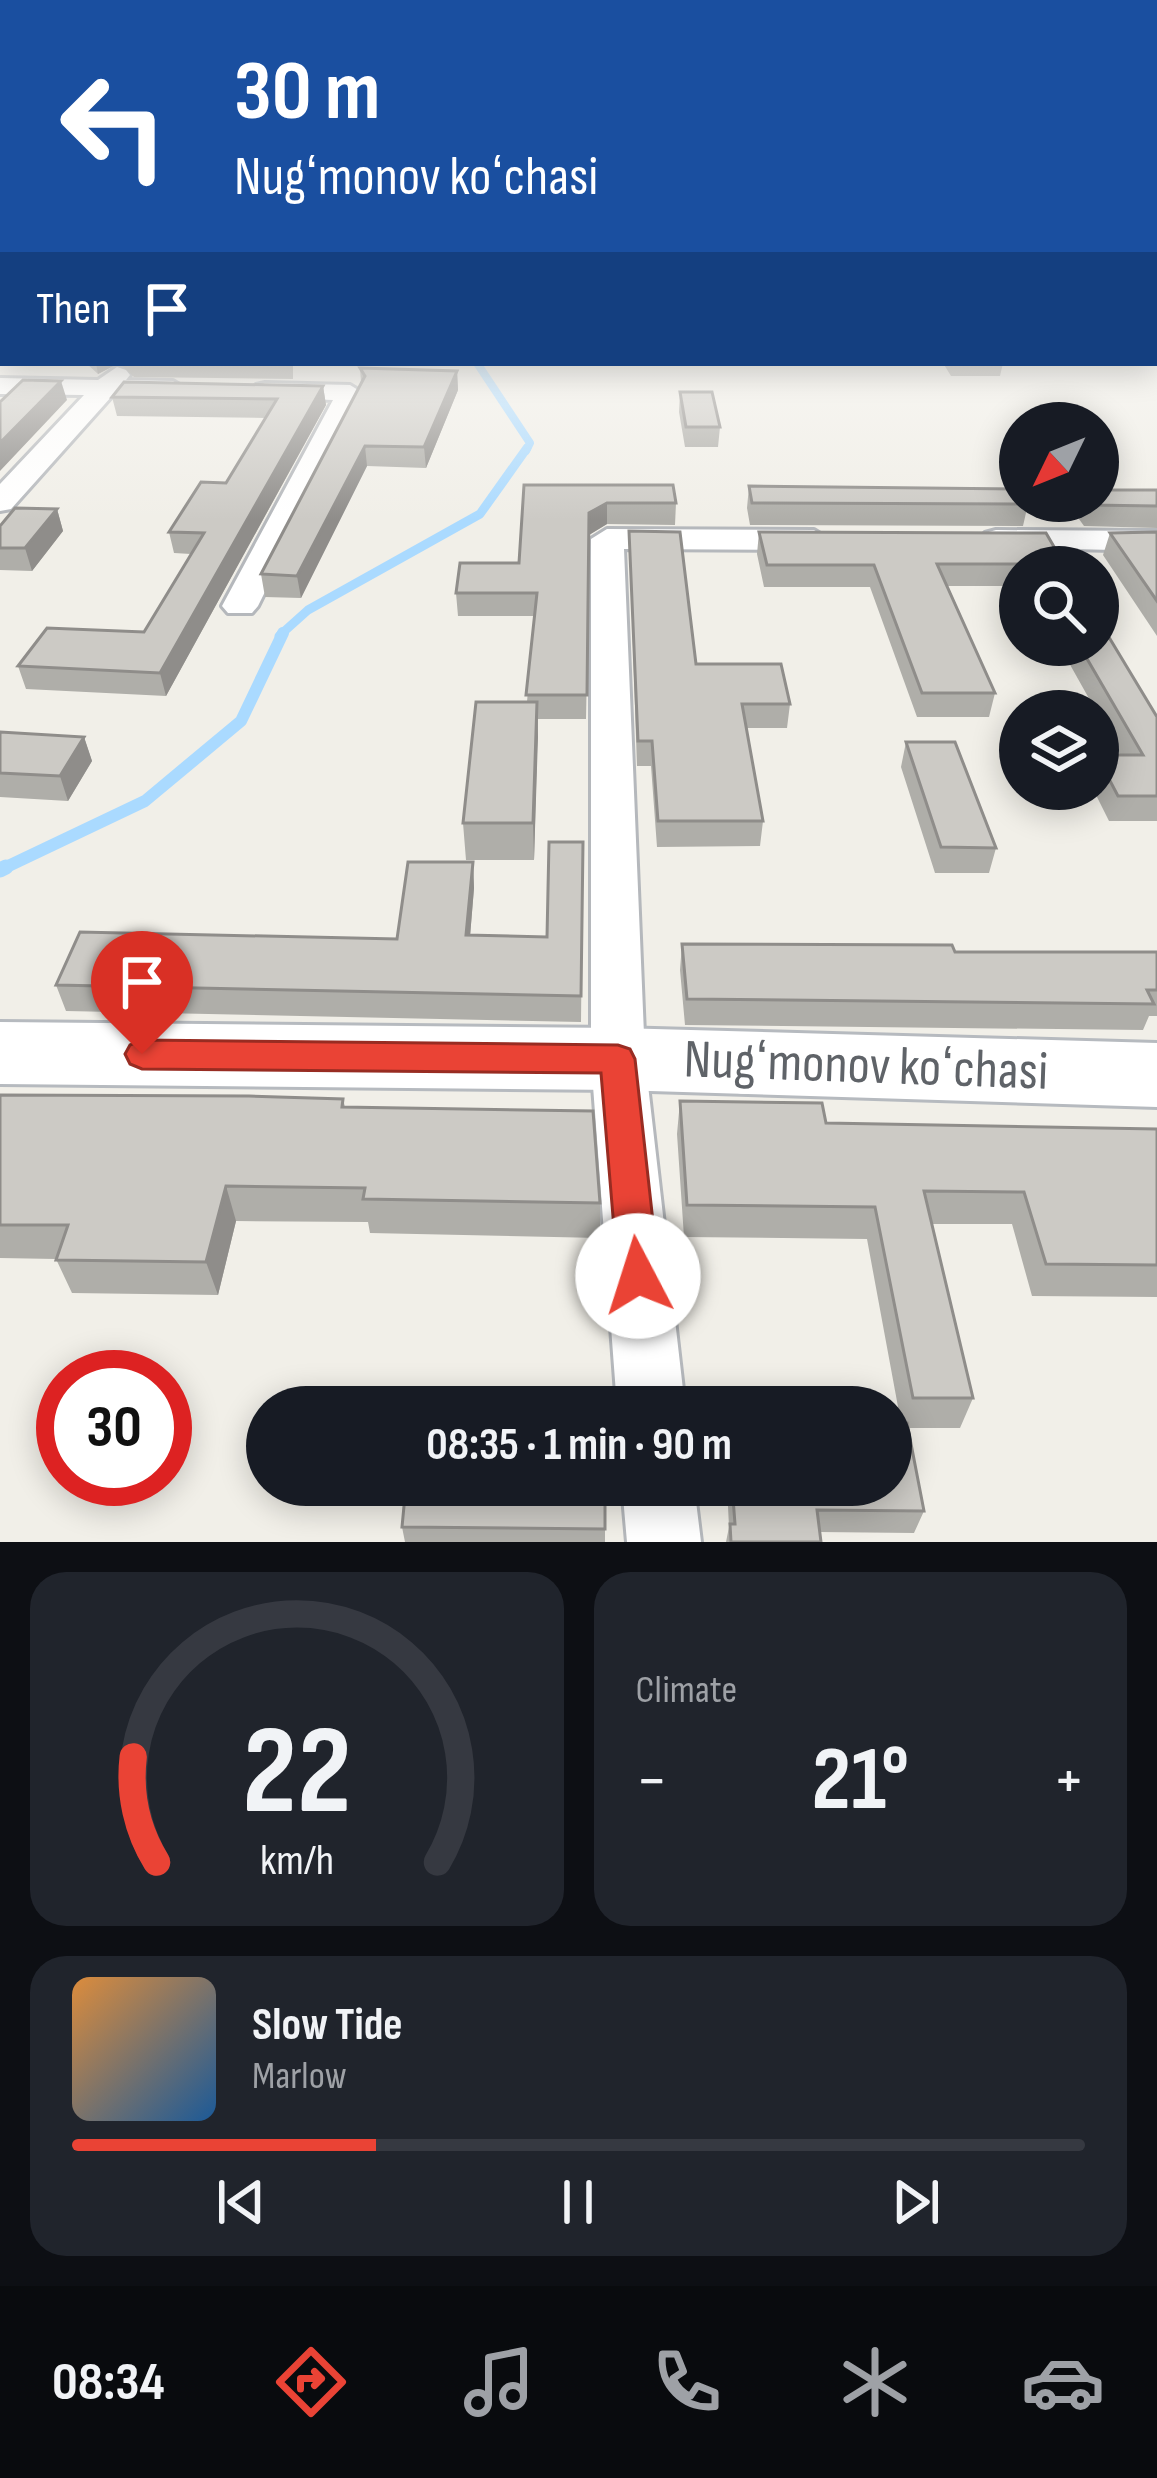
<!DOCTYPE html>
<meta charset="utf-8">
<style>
body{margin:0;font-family:"Sofia Sans Condensed",sans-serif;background:#20242c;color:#f1f3f6;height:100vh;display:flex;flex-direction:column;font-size:45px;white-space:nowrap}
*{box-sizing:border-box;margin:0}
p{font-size:39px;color:#9ea1a6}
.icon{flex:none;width:66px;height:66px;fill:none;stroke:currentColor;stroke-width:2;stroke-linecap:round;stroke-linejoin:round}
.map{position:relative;height:1542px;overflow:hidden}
.details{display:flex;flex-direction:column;gap:30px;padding:30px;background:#0d0f14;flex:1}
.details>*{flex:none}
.guide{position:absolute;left:0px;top:0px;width:1158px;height:366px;box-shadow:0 6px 30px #0003;background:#1a4fa0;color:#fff;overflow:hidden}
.needle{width:78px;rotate:227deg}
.fabs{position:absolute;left:999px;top:402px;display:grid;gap:24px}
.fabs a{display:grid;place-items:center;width:120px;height:120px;border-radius:50%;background:#171b24;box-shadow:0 6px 30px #0003;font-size:60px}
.speed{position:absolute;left:36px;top:1350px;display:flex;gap:24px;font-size:60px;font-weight:700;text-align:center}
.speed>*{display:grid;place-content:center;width:156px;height:156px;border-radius:50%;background:#171b24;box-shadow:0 6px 30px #0003;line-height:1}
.speed .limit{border:18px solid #d22;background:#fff;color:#111}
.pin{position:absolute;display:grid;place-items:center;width:102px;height:102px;color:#fff;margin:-123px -51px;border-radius:50% 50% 50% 0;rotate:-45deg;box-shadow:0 0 12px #0007}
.pin .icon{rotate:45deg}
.me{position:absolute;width:132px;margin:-66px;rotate:355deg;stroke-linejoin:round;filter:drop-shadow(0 0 9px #0008)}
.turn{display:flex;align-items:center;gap:42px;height:252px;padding:0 36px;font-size:54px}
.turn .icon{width:156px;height:156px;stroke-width:2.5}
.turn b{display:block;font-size:84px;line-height:102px}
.then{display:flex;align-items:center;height:114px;padding:0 36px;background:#0003;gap:24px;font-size:45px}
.big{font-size:90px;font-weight:700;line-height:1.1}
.details .card{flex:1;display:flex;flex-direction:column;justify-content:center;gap:18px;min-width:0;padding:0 42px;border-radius:36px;background:#20242c}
.details .dial{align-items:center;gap:0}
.dial svg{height:312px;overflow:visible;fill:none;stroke:#363941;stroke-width:7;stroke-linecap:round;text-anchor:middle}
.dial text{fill:#f1f3f6;stroke:none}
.song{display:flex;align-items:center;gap:36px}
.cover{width:144px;height:144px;border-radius:18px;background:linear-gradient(135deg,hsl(30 70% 55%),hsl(210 70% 35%))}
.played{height:12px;border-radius:6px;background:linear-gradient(90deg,#ea4335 30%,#363941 30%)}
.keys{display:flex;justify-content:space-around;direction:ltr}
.heat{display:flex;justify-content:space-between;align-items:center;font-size:66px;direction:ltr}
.details .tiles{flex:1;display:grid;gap:30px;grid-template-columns:1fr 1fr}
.card:last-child{grid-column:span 2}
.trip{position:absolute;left:246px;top:1386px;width:666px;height:120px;border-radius:60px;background:#171b24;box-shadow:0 6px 30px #0003;font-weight:700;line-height:120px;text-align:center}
.dock{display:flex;height:192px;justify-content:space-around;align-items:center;background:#090b0e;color:#9ea1a6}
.dock .icon{width:84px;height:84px}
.dock .current{color:#ea4335}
.dock b{font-size:54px;color:#f1f3f6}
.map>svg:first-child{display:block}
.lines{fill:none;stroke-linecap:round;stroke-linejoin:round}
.stream-far3{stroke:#aadaff;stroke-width:8}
.stream-far2{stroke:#aadaff;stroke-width:9}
.stream-far1{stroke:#aadaff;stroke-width:12}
.stream{stroke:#aadaff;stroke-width:15}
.street-casing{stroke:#b5b8bc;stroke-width:6}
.secondary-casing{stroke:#b6babf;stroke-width:6}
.street{fill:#fff;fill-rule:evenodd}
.secondary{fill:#fff;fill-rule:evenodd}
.wall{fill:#afaea9}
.shaded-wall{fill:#8f8d8a}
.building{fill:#cccac5;stroke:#8f8d8a;stroke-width:3}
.route{fill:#ea4335;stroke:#982c22;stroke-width:3}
.labels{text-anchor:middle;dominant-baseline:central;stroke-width:10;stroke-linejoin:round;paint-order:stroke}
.near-street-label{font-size:54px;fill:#5f6368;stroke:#fff}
</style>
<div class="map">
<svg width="1157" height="1542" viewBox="0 0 1157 1542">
<rect width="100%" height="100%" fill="#f1efe8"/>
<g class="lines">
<!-- stream-far3 -->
<path class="stream-far3" d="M477,363l53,80 -4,8"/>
<!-- stream-far2 -->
<path class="stream-far2" d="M279,636l29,-26 172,-96 47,-66"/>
<!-- stream-far1 -->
<path class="stream-far1" d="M0,870l145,-69 96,-80 42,-88"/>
<!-- stream -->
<path class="stream" d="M0,870l6,-3"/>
<defs>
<path id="street" d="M117,367l9,3 4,5 -4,5 47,1 13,8 -13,8 -61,-1 -101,113 -11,2v-27l84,-89 -84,-1v-16l98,2z
M265,383l85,2 13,8 -105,213 -6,7h-24l-6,-7 111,-206 -77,-3 -4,-6 4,-6z
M607,529l207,1 16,10 -16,10 -190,-1 21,510 40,348h-68l-26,-348v-520z
M996,530l161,1v20l-172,-4 -5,-7 5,-7z
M622,1485h72l7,57h-74z"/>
<path id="secondary" d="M0,1022l618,6 539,15v64l-539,-17 -618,-6z"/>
</defs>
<!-- street casing -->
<use href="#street" class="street-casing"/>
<!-- secondary casing -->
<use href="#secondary" class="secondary-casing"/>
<!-- street -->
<use href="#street" class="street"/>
<!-- secondary -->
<use href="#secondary" class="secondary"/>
</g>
<!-- wall -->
<path class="wall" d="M86,363h207v16l-159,-2 -15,-14 -21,11z
M943,363h60l-3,13h-49z
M360,368l97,3 1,19 -32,78 -59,-2 -66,132 -36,-1 -4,-23 100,-192z
M323,386l3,19 -160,291 -140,-7 -8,-23 126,-34 47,-78 -17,-1 -5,-21 57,-49 40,-65 -149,-2 -5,-19z
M680,392l40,35 -2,20h-33l-6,-35z
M524,485l152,18 -1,22 -68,-1 -18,11 -3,184h-48l-4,141h-68l-3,-37 64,-121 7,-86h-76l-2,-23 63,-30z
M749,486l119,3 160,15 -5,22 -273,-1 -3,-17z
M1157,490v38l-73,-2 -10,-14 3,-11h21z
M57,509l6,22 -31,40 -32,-1v-44z
M629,531l67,133 94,40 -3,24h-41l17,93 -3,25 -103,1 -6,-81h-14z
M759,532l305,32 -1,3h-43v19h-72l47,107 -6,24h-72l-47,-130h-106l-7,-33z
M1157,532v104l-54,-81 7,-22z
M1059,645h39l59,72v104h-48l-16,-32h5v-34h22l-22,-40v-4h-2z
M0,732l84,5 8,24 -24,40 -68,-4z
M906,742l90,106 -7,25h-54l-34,-106z
M583,842l-2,180 -515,-11 -10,-26 341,-46 76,-77 1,26 -4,48 77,1z
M682,944l273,8h202v64h-8l-6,14 -458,-5 -5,-55z
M0,1095l343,4 2,8 255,96v35l-230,-5 -2,-11 -132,-1 -18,74 -146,-2 -16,-34 -56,-1z
M680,1101l146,22 331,6v168l-125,-1 -20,-72h-80l41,174 -13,30h-52l16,83 -10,22 -94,-1 1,10h-95l3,-15 -2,-42h164l10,-62 -34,-184 -183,-2 -7,-103z
M605,1485v57h-200l-3,-15z"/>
<!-- shaded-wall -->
<path class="shaded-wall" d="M3,318v19l-3,3v-19z
M96,363h23l-21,11z
M457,371l1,19 -32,78 -2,-21z
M61,381l6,19 -67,71v-28z
M323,386l3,19 -160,291 -6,-23z
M365,446l2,20 -66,132 -4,-22z
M607,503v21l-18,11 -3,184 3,-206z
M57,509l6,22 -31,40 -7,-23z
M537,702l1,35 -4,123 -1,-37z
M84,737l8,24 -24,40 -8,-25z
M473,862l1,26 -6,73 -2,-26z
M226,1186l10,35 -18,74 -12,-33z"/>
<!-- building -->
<path class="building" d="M0,304h3v14l-3,3z
M360,368l97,3 -33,76 -59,-1 -68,130 -36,-2 104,-198z
M23,380l38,1 -61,62v-41z
M124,382l199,4 -163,287 -142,-7 29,-38 97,4 60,-99 -35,-1 32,-50 25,1 51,-84 -165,-2z
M680,392h32l8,35h-34z
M524,485h149l3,18h-69l-18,10 -2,182h-61l11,-102h-81l4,-30h59z
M749,486l270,3 1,12h6l2,3 -276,-1z
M1098,490h59v16l-67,-1 -3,-4h11z
M15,508l42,1 -32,39h-25v-22z
M629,531l51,1 16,132h85l9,40h-48l21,117h-105l-6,-80h-14z
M759,532l287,1 18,31h-127l58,129h-73l-48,-128h-107z
M1157,532v69l-47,-68z
M1098,619l59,98v79h-39l-20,-38v-3h45l-64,-110h19z
M476,702h61l-4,121h-70z
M0,732l84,5 -24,39 -60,-3z
M906,742h49l41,106 -55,-1z
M549,842h34l-2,154 -525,-11 24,-53 317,7 11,-77h65l-7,73 81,2z
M682,944l270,1 3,7h202v38h-10l7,14 -467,-5z
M0,1095l249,1 94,3 -1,8 251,4 7,92 -237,-4 2,-11 -139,-2 -20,76 -150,-2 12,-35h-68z
M680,1101l142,2 4,20 331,6v136l-111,-1 -22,-72 -100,-1 49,207h-60l-38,-191 -188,-2z
M891,1423h16l17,88 -107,-1 4,32h-90l-1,-18h5l-3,-39h159z
M406,1485h199v44l-203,-2z"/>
<!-- sky -->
<linearGradient id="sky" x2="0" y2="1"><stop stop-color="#8fc3f1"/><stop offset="0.58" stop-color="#f9f8f5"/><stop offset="1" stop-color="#f9f8f5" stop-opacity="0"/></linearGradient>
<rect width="1157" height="520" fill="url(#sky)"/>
<!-- route -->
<path class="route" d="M142,1040l476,5 12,4 5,10 24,217 -6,14 -15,6 -14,-6 -6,-14 -17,-203 -459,-4 -12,-5 -5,-10 5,-9z"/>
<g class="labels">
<!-- near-street labels -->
<g class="near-street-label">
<text transform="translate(866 1066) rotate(2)">Nugʻmonov koʻchasi</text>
</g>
</g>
</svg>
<div class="fabs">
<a><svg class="needle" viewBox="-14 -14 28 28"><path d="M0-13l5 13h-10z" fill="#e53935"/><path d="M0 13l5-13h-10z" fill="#9ea1a6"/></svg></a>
<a><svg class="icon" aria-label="search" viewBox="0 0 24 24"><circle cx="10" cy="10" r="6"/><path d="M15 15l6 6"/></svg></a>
<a><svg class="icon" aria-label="layers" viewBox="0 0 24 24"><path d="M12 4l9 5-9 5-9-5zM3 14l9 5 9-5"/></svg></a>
</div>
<div class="speed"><div class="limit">30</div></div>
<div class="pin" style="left:142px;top:1054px;background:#d93025"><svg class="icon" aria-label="arrive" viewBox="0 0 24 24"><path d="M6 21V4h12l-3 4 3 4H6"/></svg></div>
<svg class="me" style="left:638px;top:1276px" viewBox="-20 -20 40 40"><circle r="19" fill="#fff"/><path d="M0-13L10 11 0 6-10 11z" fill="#ea4335"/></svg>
<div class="trip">08:35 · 1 min · 90 m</div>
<div class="guide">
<div class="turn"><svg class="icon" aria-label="left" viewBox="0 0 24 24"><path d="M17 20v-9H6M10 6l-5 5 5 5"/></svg><div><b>30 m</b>Nugʻmonov koʻchasi</div></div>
<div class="then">Then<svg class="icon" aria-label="arrive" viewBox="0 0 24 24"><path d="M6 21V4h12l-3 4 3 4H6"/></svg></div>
</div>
</div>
<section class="details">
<div class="tiles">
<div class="card dial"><svg viewBox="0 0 100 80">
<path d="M14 69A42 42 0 1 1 86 69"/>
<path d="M14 69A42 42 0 0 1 8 42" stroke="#ea4335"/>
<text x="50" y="56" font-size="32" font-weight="700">22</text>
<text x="50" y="72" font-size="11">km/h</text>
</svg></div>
<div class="card"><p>Climate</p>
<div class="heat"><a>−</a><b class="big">21°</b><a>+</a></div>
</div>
<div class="card">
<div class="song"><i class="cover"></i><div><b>Slow Tide</b><p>Marlow</p></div></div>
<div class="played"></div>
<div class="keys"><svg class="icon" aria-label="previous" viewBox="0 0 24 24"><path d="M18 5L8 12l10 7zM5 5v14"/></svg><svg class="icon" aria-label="pause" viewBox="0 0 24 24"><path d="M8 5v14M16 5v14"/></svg><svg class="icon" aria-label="next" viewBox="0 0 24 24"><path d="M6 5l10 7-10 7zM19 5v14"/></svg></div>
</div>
</div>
</section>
<nav class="dock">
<b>08:34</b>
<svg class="icon current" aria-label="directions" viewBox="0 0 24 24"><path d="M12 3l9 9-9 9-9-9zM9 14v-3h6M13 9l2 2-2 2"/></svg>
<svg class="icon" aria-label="music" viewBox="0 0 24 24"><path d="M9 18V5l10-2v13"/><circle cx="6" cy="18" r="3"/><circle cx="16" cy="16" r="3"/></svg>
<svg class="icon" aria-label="phone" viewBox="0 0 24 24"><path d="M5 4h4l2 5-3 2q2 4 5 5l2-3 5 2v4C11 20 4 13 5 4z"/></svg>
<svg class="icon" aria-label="climate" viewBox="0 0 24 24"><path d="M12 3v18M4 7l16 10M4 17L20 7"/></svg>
<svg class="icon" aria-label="car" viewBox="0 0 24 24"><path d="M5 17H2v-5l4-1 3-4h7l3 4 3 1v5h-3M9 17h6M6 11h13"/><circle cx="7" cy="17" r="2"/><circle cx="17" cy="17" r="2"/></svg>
</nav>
